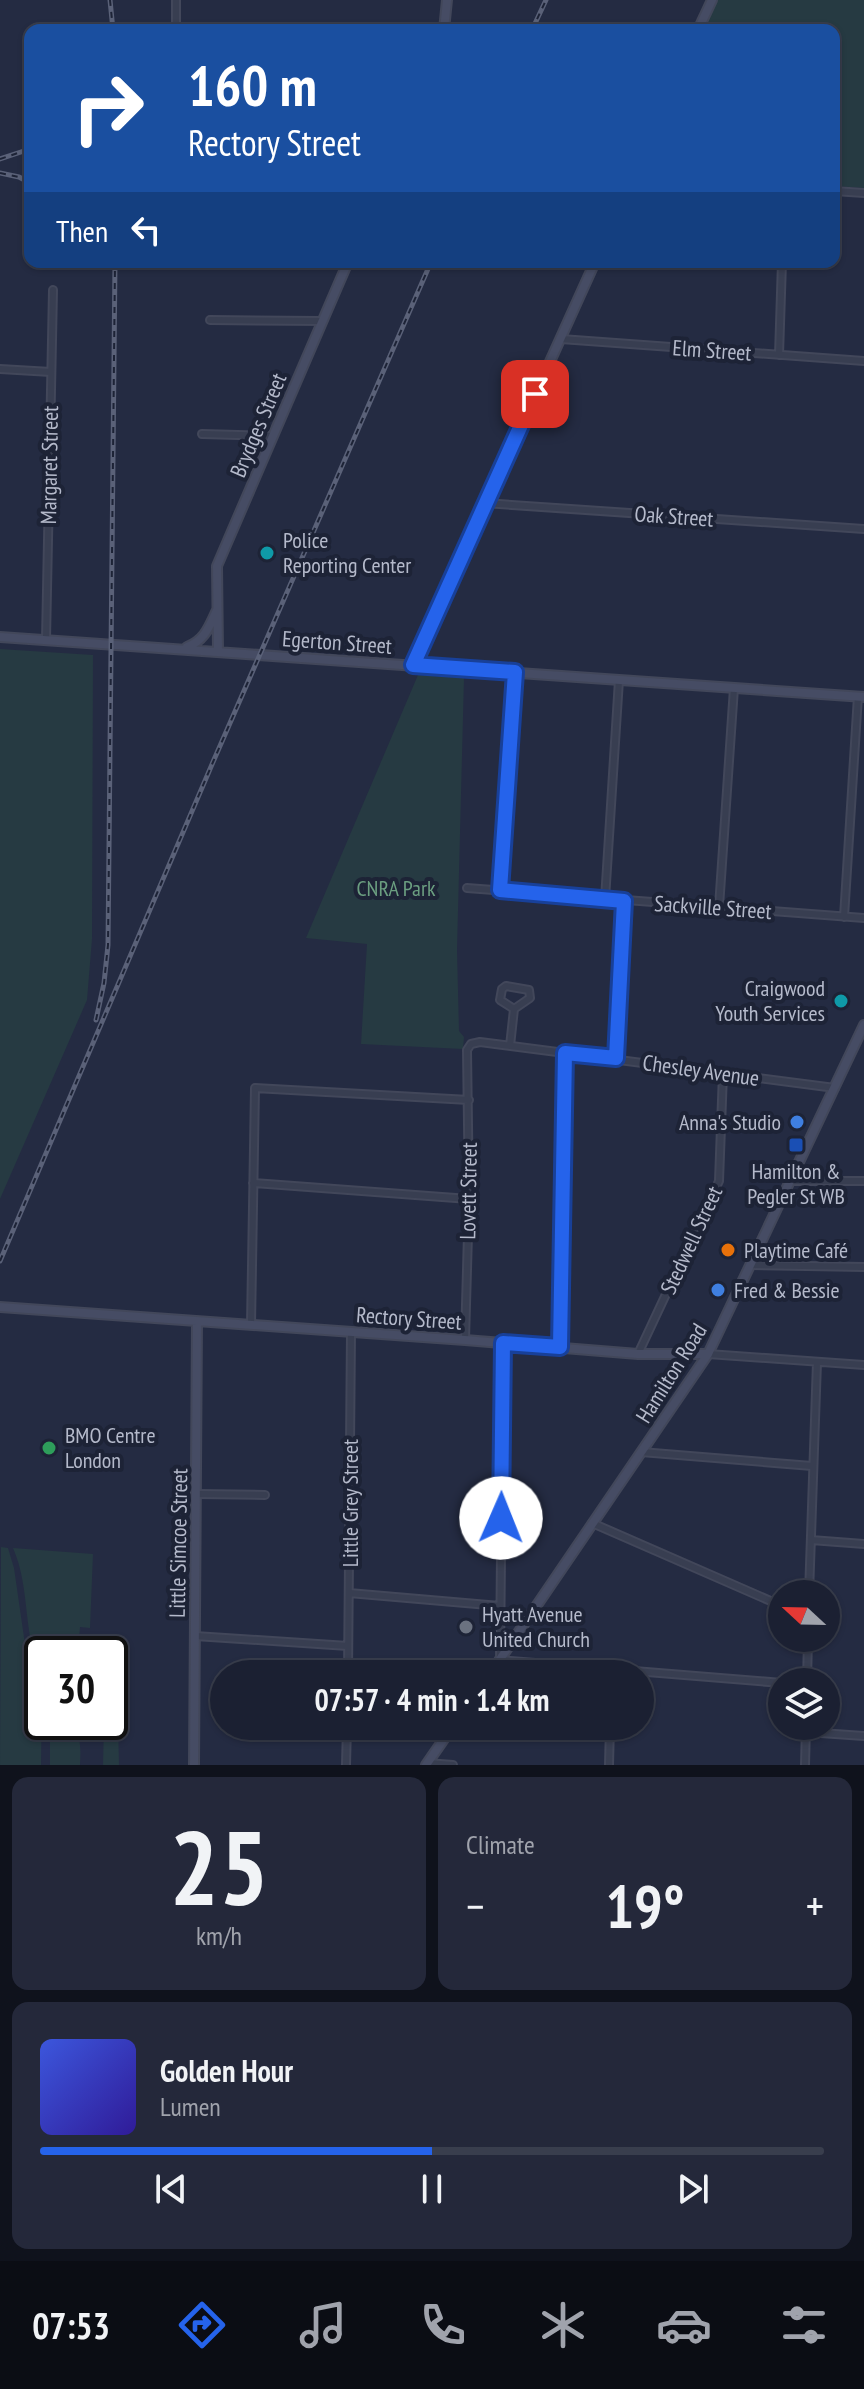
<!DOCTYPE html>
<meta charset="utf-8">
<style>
body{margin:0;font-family:"PT Sans Narrow",sans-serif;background:#24283a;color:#f1f3f6;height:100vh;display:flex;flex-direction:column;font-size:30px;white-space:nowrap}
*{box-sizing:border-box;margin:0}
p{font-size:26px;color:#a0a3ac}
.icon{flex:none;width:44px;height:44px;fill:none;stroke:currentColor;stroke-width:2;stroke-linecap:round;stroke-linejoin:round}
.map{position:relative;height:1765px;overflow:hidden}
.drawer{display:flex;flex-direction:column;gap:12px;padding:12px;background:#0f121c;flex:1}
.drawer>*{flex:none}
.top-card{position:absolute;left:24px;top:24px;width:816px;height:244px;border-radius:16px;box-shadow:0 2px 6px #0004,0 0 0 2px #393e4d;background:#1a4fa0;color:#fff;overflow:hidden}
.needle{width:52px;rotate:292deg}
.controls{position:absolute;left:768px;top:1580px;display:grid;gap:16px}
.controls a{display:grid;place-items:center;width:72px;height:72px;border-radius:50%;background:#1b2032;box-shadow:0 2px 6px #0004,0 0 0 2px #393e4d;font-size:40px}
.speed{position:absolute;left:24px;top:1636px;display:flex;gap:16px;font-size:40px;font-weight:700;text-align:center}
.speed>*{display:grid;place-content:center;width:104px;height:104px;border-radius:50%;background:#1b2032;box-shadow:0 2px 6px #0004,0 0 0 2px #393e4d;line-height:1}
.speed .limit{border:4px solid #111;border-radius:12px;background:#fff;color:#111}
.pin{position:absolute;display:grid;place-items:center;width:68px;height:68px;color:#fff;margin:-34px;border-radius:16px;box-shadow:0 4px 12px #0006}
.me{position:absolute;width:88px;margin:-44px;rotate:1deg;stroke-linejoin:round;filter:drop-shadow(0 0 6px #0008)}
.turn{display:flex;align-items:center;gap:28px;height:168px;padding:0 32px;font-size:36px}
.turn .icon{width:104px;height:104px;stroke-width:2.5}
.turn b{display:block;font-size:56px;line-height:68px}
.then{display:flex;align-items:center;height:76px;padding:0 32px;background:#0003;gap:16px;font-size:30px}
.big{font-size:60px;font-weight:700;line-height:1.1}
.drawer .widget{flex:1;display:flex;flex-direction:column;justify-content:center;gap:12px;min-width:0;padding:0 28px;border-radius:16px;background:#24283a}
.drawer .dial{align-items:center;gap:0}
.dial b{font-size:104px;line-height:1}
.song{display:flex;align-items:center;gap:24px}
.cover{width:96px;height:96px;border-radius:12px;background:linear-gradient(135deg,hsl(230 70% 55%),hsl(250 70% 35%))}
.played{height:8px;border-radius:4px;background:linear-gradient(90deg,#2563eb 50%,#393e4d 50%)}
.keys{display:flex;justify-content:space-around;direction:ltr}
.heat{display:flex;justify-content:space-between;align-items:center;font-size:44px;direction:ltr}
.drawer .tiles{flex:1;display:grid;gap:12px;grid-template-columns:1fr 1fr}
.widget:last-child{grid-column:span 2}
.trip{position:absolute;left:210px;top:1660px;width:444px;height:80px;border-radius:40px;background:#1b2032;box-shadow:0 2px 6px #0004,0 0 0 2px #393e4d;font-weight:700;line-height:80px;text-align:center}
.tab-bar{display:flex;height:128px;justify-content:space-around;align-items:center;background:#0b0d14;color:#a0a3ac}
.tab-bar .icon{width:56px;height:56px}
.tab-bar .active{color:#2563eb}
.tab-bar b{font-size:36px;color:#f1f3f6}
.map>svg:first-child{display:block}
.green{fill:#263a42}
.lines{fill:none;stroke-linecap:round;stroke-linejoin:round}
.street-casing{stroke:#42475a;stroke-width:10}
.secondary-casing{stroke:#42475a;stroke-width:12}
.street{stroke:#383e51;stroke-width:6}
.secondary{stroke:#464c64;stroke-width:8}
.rail-casing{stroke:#5a6178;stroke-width:5}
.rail{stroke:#1d2336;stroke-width:2;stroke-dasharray:6;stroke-linecap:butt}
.route-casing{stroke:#184099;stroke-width:20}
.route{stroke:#2563eb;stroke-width:14}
.culture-dot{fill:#0f9aa8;stroke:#1d2336;stroke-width:3}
.shop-dot{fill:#3f7fe0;stroke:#1d2336;stroke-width:3}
.transit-dot{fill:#1a4fb4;stroke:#1d2336;stroke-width:3}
.food-dot{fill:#e8710a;stroke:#1d2336;stroke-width:3}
.leisure-dot{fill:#2e9e5b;stroke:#1d2336;stroke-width:3}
.worship-dot{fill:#6b7280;stroke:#1d2336;stroke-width:3}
.labels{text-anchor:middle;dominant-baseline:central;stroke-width:8;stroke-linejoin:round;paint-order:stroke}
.street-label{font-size:22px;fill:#b5bacb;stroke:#1d2336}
.poi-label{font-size:22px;fill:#b5bacb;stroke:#1d2336;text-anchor:start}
.park-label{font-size:22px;fill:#6b9e80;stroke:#1d2336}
</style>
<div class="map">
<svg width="864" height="1765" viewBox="0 0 864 1765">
<rect width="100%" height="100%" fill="#242b42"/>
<!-- green -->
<path class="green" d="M715,0h149v188l-30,-2v-156h-133z
M0,649l93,6 -1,284 -5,61 -87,199z
M418,675l46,3 -7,272 2,81 5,6 -1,12 -102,-5 6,-100 -61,-6z
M1,1547l7,1 6,20 13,90 15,32 -1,75h-41z
M13,1548l80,6 -3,74 -10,-1 -2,25 -8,-5 -19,7h-9v22c-20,-41 -11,-87 -29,-128z
M110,1700l8,20 1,45h-16l1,-43h6z
M50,1722h21c10,14 10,26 9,43h-30z"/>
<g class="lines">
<defs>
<path id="street" d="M176,30v-30
M834,191l30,2
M210,320l112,1
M561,339l303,22
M779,355l3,-93
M0,369l51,3
M202,434l71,2
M484,503l380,26
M46,640l7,-350
M467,888l397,30
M500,890l15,-218
M605,899l14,-219
M719,907l15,-219
M844,917l14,-221
M510,1046l4,-37 16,-11 -1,-8 -23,-4 -4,3 -2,11 14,9
M616,1058l8,-157
M792,1181h72
M253,1183l216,16
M751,1265l113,2
M251,1325l4,-237 214,12
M465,1340l4,-141 -2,-149 4,-6 9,-2 355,46
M503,1343l-3,317 282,23
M560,1347l5,-294
M638,1354l81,-173 4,-108
M708,1354l156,11
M641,1452l171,14
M197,1494l68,1
M592,1523l190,83
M811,1540l53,4
M349,1593l151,13
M809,1594l8,-232
M195,1636l153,10
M348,1674l3,-342
M807,1682l1,-44
M806,1732l58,4
M427,1763l26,2
M346,1765l1,-39
M609,1765l1,-39
M805,1765l1,-39"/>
<path id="secondary" d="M444,30l3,-30
M698,30l14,-30
M0,637l864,60
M187,647c18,-7 22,-20 30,-37
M218,651l-1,-85 131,-304
M413,665l182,-403
M0,1307l465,33 173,14h70
M490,1674l218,-320 156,-329
M194,1765l3,-443
M426,1765l27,-39"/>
</defs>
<!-- street casing -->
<use href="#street" class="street-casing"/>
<!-- secondary casing -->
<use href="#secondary" class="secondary-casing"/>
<!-- street -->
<use href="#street" class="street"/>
<!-- secondary -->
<use href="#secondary" class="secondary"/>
<defs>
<path id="rail" d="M110,0l3,30
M532,30l14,-30
M0,159l30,-10
M0,173l19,4 11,6
M96,1020l8,-37 4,-38 7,-683
M0,1261l213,-499 218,-500"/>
</defs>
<!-- rail casing -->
<use href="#rail" class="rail-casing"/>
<!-- rail -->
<use href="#rail" class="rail"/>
</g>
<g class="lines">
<defs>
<path id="route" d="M501,1518l2,-175 57,4 5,-294 51,5 8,-157 -124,-11 15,-218 -102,-7 122,-271"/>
</defs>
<!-- route casing -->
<use href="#route" class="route-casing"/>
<!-- route -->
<use href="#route" class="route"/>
</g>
<!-- markers -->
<g class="culture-dot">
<circle cx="267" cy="553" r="8"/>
<circle cx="841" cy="1001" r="8"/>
</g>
<g class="shop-dot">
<circle cx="797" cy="1122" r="8"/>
<circle cx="718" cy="1290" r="8"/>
</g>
<rect class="transit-dot" x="788" y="1137" width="16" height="16" rx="4"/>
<circle class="food-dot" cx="728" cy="1250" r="8"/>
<circle class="leisure-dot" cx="49" cy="1448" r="8"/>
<circle class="worship-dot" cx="466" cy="1627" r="8"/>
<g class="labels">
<!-- street labels -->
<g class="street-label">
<text transform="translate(712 350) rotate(4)">Elm Street</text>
<text transform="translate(258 425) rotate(-67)">Brydges Street</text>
<text transform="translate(49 465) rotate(-89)">Margaret Street</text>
<text transform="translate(674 516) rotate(4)">Oak Street</text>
<text transform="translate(337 642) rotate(4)">Egerton Street</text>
<text transform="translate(713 907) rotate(4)">Sackville Street</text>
<text transform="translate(701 1070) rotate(8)">Chesley Avenue</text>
<text transform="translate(468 1191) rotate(-89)">Lovett Street</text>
<text transform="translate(691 1240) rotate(-65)">Stedwell Street</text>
<text transform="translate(409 1318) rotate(4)">Rectory Street</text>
<text transform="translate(671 1373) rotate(-58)">Hamilton Road</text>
<text transform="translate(350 1503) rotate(-90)">Little Grey Street</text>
<text transform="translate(178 1543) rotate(-89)">Little Simcoe Street</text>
</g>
<!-- poi labels -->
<g class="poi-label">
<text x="283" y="540">Police<tspan x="283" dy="25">Reporting Center</tspan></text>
<text x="825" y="988" text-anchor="end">Craigwood<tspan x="825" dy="25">Youth Services</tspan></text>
<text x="781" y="1122" text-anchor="end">Anna's Studio</text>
<text x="796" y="1171" text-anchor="middle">Hamilton &amp;<tspan x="796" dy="25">Pegler St WB</tspan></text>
<text x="744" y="1250">Playtime Café</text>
<text x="734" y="1290">Fred &amp; Bessie</text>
<text x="65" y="1435">BMO Centre<tspan x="65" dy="25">London</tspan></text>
<text x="482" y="1614">Hyatt Avenue<tspan x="482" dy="25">United Church</tspan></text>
</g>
<!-- park labels -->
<g class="park-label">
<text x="396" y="888">CNRA Park</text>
</g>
</g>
</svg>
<div class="controls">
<a><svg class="needle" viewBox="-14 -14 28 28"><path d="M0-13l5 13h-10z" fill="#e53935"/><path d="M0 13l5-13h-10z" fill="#a0a3ac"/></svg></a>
<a><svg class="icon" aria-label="layers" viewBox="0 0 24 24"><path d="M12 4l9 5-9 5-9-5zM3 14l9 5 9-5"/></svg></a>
</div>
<div class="speed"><div class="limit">30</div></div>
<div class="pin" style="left:535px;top:394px;background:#d93025"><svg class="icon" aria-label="arrive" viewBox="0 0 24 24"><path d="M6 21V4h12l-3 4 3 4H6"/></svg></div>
<svg class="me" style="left:501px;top:1518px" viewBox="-20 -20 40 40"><circle r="19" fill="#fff"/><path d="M0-13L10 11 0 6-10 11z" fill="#2563eb"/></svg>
<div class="trip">07:57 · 4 min · 1.4 km</div>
<div class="top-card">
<div class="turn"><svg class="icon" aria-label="right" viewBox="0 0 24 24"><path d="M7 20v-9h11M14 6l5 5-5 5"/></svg><div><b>160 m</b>Rectory Street</div></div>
<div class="then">Then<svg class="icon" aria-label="left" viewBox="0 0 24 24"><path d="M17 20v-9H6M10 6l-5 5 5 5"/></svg></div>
</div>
</div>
<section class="drawer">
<div class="tiles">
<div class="widget dial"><b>25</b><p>km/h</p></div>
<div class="widget"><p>Climate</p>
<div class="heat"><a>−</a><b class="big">19°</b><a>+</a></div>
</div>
<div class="widget">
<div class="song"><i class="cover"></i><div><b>Golden Hour</b><p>Lumen</p></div></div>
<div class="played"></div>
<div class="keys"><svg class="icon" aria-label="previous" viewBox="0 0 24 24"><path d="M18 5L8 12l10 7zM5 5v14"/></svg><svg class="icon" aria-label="pause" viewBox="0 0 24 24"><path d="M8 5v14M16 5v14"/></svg><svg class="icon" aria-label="next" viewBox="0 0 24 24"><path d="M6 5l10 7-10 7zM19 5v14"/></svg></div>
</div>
</div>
</section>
<nav class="tab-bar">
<b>07:53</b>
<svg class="icon active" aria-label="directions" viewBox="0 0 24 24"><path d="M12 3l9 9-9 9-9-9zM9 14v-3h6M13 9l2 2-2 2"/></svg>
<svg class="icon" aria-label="music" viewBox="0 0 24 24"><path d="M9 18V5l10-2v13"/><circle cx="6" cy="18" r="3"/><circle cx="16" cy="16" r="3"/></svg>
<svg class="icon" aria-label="phone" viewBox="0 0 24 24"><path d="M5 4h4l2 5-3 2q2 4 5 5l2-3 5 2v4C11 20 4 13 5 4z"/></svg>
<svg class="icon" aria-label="climate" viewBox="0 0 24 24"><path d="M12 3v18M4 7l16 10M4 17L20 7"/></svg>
<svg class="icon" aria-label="car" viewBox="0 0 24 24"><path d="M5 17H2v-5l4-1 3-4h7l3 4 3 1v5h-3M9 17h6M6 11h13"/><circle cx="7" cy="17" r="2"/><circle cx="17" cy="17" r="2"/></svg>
<svg class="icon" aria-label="filters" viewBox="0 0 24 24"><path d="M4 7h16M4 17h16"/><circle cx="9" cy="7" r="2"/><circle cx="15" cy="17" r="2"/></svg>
</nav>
